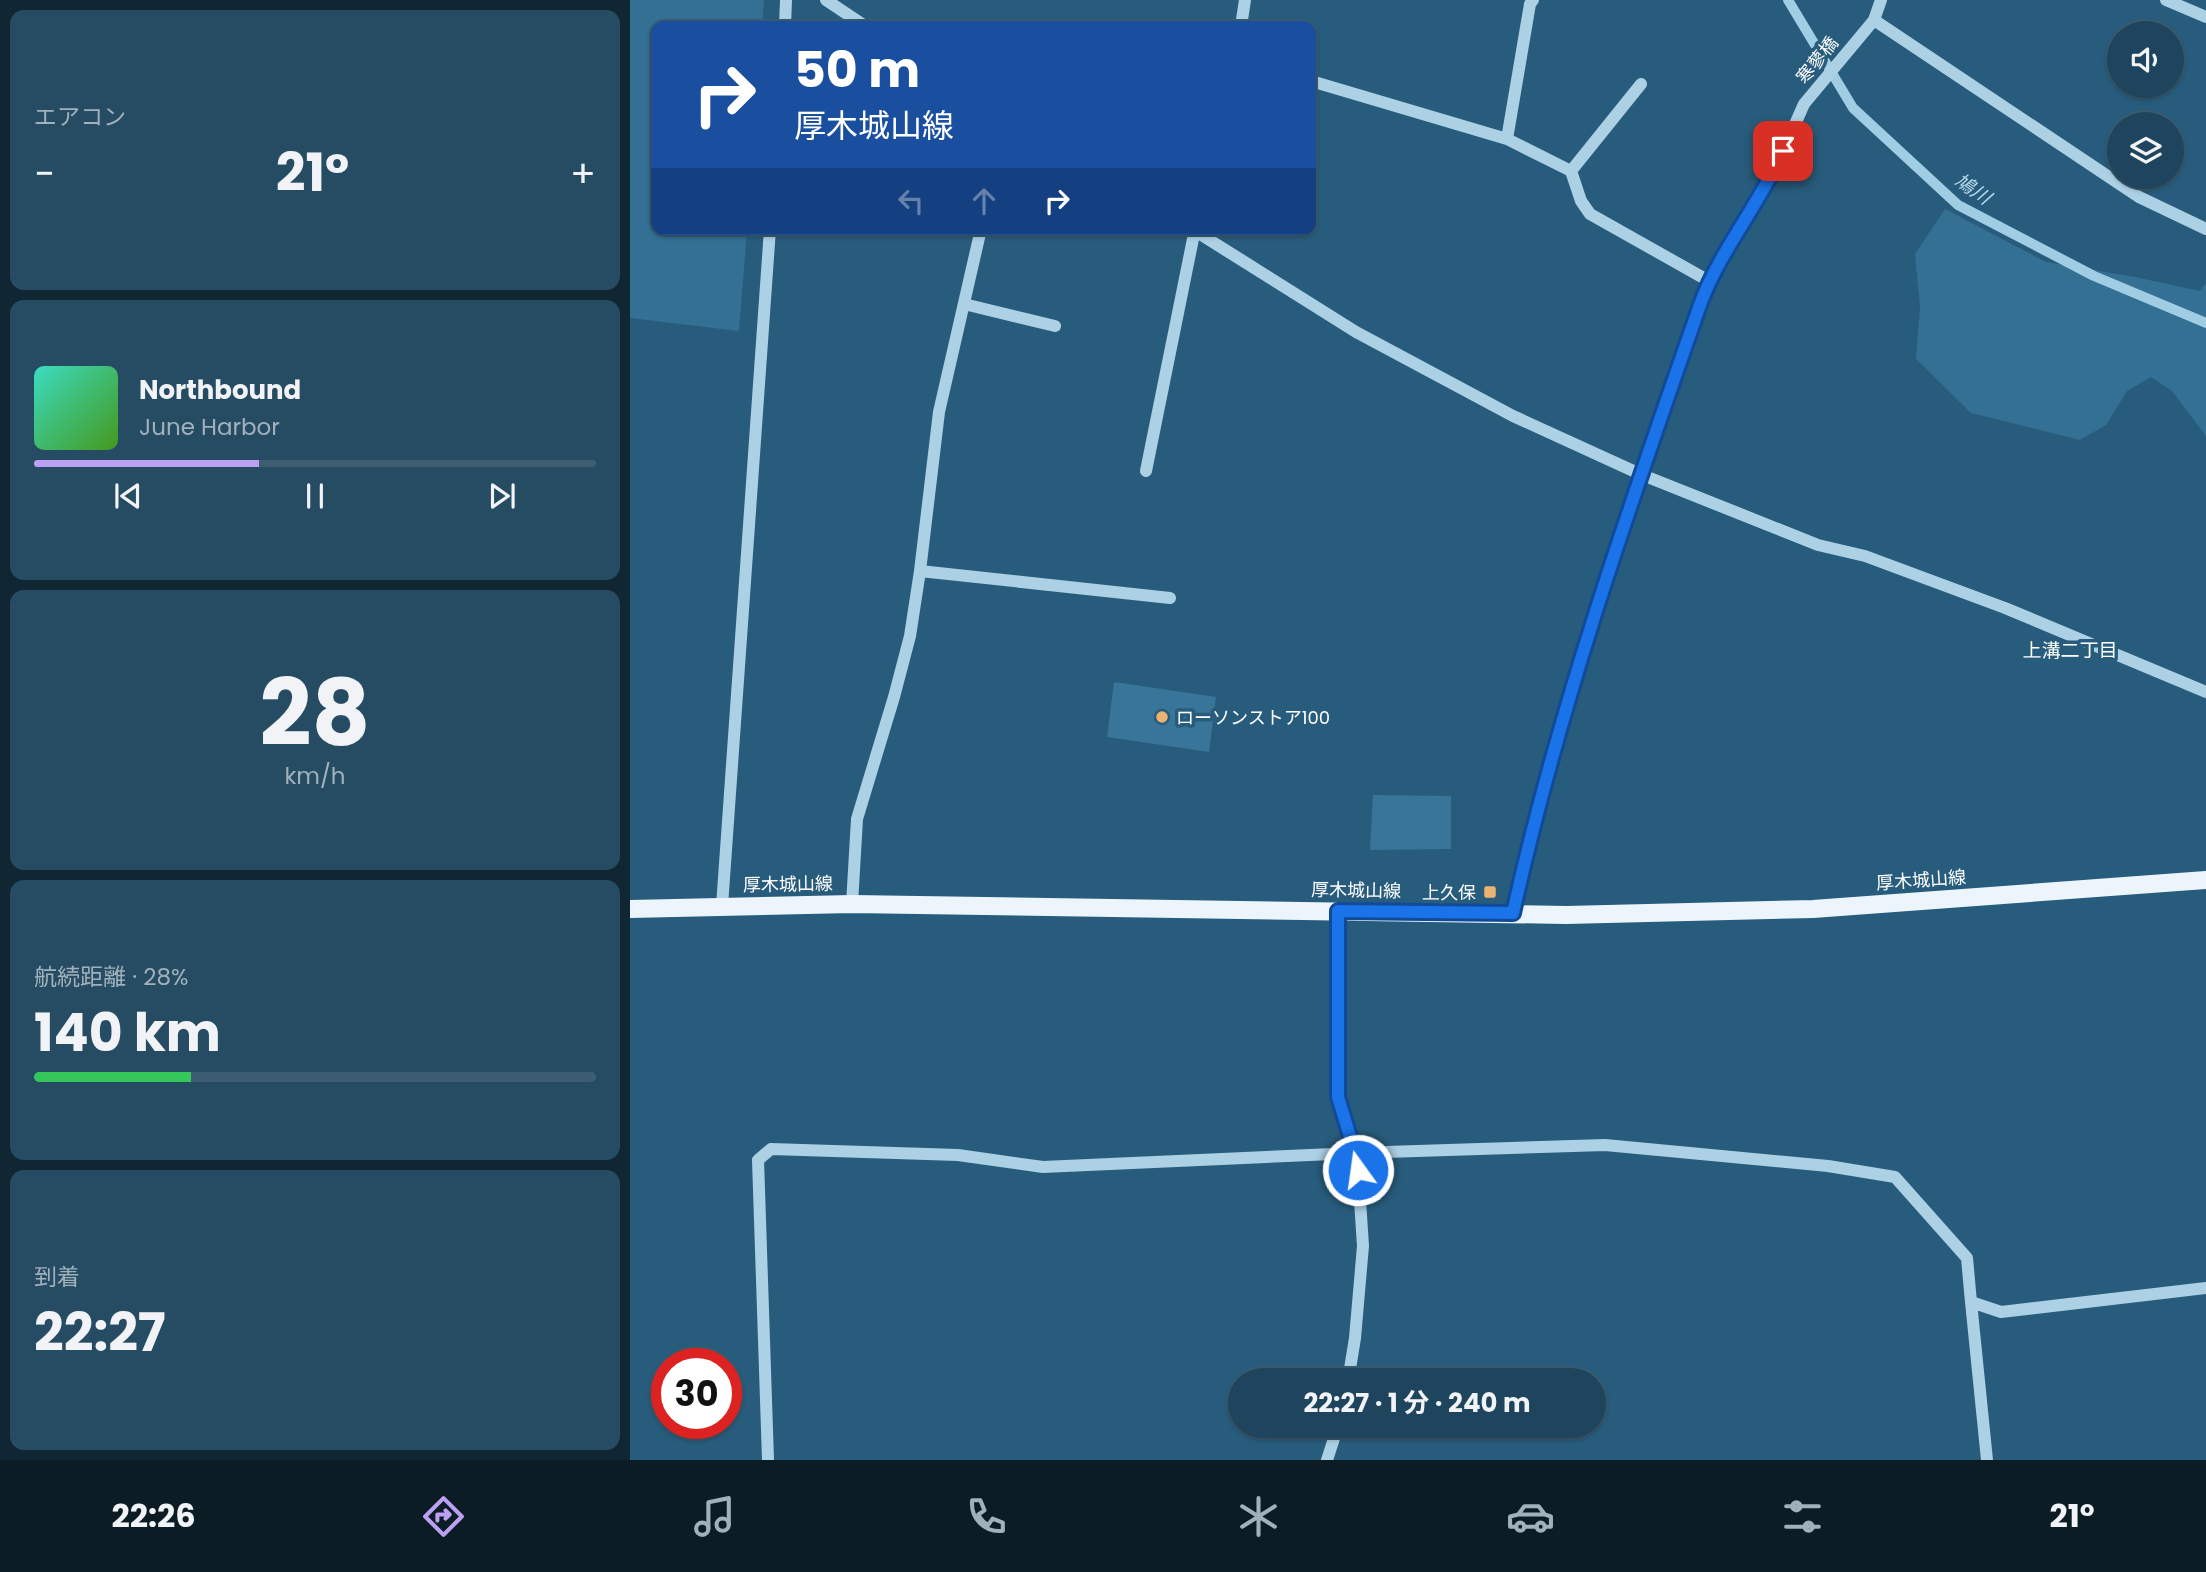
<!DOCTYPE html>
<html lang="ja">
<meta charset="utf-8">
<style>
body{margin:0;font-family:Poppins,"Noto Sans JP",sans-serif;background:#264c63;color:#f1f3f6;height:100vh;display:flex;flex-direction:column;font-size:26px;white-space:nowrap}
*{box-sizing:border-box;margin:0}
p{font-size:23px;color:#a1b1bc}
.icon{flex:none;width:38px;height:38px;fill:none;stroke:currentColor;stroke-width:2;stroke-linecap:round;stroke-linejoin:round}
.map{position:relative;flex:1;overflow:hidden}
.drawer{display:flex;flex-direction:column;gap:10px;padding:10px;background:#102633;width:630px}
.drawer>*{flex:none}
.top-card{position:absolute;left:21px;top:21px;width:665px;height:214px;border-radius:14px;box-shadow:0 2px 5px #0004,0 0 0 2px #3c5d72;background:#1a4fa0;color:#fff;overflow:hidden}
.fabs{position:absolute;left:1477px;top:21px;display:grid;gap:14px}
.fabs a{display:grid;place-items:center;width:77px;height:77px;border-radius:50%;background:#1e455d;box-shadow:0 2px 5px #0004,0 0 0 2px #3c5d72;font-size:35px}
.speed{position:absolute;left:21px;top:1348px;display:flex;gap:14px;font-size:35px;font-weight:700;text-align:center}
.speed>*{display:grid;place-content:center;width:91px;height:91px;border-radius:50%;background:#1e455d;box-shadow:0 2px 5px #0004,0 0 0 2px #3c5d72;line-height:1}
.speed .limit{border:10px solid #d22;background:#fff;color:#111}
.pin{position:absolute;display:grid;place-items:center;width:60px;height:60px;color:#fff;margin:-30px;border-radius:14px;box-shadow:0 4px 10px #0006}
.me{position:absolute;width:77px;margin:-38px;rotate:346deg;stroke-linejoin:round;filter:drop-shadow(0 0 5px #0008)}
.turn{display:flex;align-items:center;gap:24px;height:147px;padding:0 28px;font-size:32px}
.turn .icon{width:91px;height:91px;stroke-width:2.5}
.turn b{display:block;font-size:49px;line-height:60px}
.lanes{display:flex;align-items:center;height:66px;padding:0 28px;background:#0003;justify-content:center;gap:35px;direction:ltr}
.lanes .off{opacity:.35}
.big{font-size:52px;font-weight:700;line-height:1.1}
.drawer .widget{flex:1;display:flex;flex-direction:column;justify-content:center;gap:10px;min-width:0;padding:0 24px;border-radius:14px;background:#264c63}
.drawer .dial{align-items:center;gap:0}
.dial b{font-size:91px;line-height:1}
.song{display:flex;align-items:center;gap:21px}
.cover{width:84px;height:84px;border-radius:10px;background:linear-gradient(135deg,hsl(170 70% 55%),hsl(100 70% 35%))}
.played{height:7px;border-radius:4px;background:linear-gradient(90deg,#bca0f2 40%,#3c5d72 40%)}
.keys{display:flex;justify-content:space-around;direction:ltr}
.heat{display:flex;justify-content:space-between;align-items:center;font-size:38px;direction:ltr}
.charge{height:10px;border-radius:5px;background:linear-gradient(90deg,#34c759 28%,#3c5d72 0)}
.trip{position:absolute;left:598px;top:1368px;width:378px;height:70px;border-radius:35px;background:#1e455d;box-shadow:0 2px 5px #0004,0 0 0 2px #3c5d72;font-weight:700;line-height:70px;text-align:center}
.menu{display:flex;height:112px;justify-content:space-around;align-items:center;background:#0c1c25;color:#a1b1bc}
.menu .icon{width:49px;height:49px}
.menu .current{color:#bca0f2}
.menu b{font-size:32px;color:#f1f3f6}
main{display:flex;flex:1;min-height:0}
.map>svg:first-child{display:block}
.green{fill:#337093}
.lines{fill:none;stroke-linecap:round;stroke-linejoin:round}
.stream{stroke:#a1cde4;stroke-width:10}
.building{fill:#387598}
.minor{stroke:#acd0e4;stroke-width:12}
.major{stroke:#ecf5fc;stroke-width:18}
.route-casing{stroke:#114b97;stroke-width:18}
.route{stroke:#1a73e8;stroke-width:12}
.poi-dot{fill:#ebb273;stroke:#285c7c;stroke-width:2.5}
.labels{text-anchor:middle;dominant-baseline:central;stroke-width:7;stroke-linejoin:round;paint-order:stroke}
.street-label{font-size:18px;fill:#fff;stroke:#285c7c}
.poi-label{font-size:18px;fill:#fff;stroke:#285c7c;text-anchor:start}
.water-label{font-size:19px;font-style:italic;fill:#b8d9ec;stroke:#285c7c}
.neighbourhood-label{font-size:19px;fill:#fff;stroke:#285c7c}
</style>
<main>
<section class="drawer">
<div class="widget"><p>エアコン</p>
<div class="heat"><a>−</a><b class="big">21°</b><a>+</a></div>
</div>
<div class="widget">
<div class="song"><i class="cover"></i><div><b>Northbound</b><p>June Harbor</p></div></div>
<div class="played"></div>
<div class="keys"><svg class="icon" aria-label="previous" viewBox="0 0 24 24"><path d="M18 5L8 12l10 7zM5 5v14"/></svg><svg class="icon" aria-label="pause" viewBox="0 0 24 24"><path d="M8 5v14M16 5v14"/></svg><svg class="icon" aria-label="next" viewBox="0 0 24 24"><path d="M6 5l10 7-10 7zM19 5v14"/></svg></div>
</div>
<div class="widget dial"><b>28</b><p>km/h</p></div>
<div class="widget"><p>航続距離 · 28%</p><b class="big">140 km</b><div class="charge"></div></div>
<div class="widget"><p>到着</p><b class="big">22:27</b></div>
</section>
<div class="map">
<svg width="1576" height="1460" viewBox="0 0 1576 1460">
<rect width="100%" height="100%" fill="#285c7c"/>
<!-- green -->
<path class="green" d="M0,0h134l-2,26h-106v203h91l-8,102 -109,-13z
M1315,209l101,53 89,15 65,14 6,-8v153l-34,-45 -21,-14 -24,14 -21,34 -26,15 -109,-27 -55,-54 4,-53 -5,-52z"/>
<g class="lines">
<!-- stream -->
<path class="stream" d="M1158,0l65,108 105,97 136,71 112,47"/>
</g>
<!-- building -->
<path class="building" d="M484,682l102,15 -7,55 -102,-15z
M743,795l78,1v53l-81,1z"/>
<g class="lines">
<!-- minor -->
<path class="minor" d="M196,0l39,26
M1536,0l40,17
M1244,20l7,-20
M155,26l1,-26
M611,26l4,-26
M681,81l196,58 64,32 10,30 9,13 119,67c-74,208 -147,417 -196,632
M877,139l23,-135 3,-4
M941,171l70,-87
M562,229l164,103 157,84 127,58 178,71 47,11 140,52 201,84
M1079,281l64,-107 31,-70 70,-84 265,177 67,32
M334,304l91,22
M516,471l49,-242
M290,571l250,27
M222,904l5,-85 37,-122 16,-61 10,-65 19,-159 42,-183
M92,906l48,-677
M708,911l-1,186 18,56 3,17 5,76 -8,92 -7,43
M1341,1302l16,158
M138,1460l-10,-300 13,-11 187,6 85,12 312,-14 250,-8 223,21 67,11 72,81 4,44 30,10 205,-24
M697,1460l11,-34"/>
<!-- major -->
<path class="major" d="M0,909l222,-5 714,11 247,-6 393,-29"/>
</g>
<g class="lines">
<defs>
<path id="route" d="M728,1170l-3,-17 -17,-56v-186l175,2c46,-207 117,-408 187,-608 20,-55 60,-101 83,-154"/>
</defs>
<!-- route casing -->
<use href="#route" class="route-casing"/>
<!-- route -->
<use href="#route" class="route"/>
</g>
<!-- markers -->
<g class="poi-dot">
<circle cx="532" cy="717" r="7"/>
<rect x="853" y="885" width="14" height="14" rx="3.5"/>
</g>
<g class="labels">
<!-- street labels -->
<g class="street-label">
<text transform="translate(1187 60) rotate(-51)">寒蓼橋</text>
<text transform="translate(1291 880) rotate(-4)">厚木城山線</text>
<text transform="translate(158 884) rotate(-1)">厚木城山線</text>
<text transform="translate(726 890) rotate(1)">厚木城山線</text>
</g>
<!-- poi labels -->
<g class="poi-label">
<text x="546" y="717">ローソンストア100</text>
<text x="846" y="892" text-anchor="end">上久保</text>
</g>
<!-- water labels -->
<g class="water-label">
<text transform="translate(1343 189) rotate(34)">鳩川</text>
</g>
<!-- neighbourhood labels -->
<g class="neighbourhood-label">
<text x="1440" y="650">上溝二丁目</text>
</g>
</g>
</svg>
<div class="fabs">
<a><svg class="icon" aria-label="sound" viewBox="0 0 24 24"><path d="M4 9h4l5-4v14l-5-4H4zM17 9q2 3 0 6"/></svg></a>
<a><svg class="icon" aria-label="layers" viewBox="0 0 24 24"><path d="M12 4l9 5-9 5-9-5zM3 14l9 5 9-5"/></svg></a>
</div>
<div class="speed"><div class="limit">30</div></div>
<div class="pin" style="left:1153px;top:151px;background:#d93025"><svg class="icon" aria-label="arrive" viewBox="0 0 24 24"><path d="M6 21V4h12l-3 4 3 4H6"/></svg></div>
<svg class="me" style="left:728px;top:1170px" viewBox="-20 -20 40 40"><circle r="17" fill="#1a73e8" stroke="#fff" stroke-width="3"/><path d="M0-11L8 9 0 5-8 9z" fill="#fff"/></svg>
<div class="trip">22:27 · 1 分 · 240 m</div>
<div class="top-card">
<div class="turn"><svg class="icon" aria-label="right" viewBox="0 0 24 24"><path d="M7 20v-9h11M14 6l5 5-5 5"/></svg><div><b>50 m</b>厚木城山線</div></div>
<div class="lanes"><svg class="icon off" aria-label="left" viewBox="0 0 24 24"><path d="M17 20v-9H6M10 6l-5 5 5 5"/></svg><svg class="icon off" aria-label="ahead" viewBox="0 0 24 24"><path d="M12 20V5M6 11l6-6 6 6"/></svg><svg class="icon" aria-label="right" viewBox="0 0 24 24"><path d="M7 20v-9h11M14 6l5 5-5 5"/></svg></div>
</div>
</div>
</main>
<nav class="menu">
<b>22:26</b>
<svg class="icon current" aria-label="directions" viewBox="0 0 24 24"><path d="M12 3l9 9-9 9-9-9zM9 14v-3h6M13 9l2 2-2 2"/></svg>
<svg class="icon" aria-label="music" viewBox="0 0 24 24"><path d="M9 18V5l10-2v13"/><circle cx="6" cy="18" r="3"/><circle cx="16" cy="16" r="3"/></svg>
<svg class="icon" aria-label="phone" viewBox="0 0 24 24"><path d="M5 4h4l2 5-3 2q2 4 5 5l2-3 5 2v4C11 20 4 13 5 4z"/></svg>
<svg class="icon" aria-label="climate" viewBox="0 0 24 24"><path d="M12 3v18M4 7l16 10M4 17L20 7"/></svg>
<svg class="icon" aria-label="car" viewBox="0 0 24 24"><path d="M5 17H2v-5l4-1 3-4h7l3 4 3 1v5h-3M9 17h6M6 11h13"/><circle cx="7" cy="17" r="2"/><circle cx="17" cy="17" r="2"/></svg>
<svg class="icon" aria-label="filters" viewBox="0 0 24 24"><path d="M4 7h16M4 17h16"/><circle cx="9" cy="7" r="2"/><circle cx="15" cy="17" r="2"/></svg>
<b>21°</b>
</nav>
